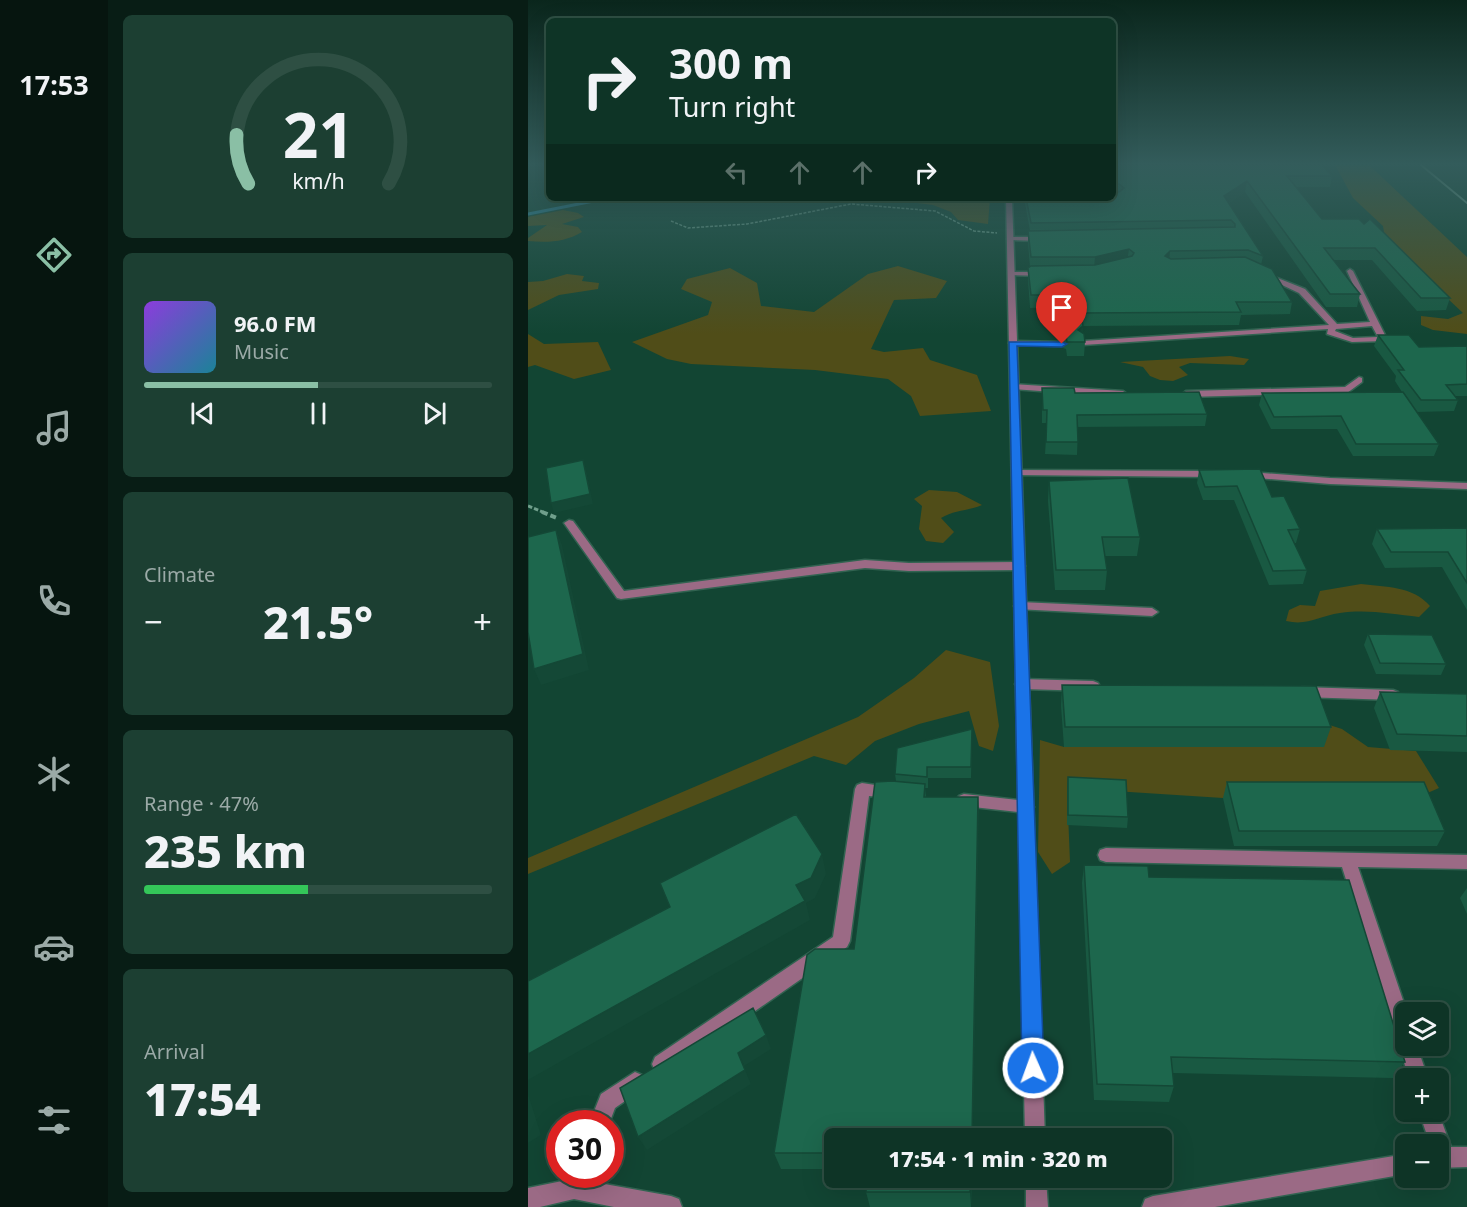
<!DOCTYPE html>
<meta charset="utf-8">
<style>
body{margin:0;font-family:"Noto Sans",sans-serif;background:#1c3f32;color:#f1f3f6;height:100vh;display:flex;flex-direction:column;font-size:22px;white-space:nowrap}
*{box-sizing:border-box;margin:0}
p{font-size:20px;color:#9baaa7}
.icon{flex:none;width:33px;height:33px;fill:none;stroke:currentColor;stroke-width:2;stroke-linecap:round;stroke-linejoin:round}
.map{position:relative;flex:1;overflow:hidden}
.drawer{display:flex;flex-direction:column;gap:15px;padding:15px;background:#081d15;width:420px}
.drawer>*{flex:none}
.guide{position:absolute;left:18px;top:18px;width:570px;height:183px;border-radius:9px;box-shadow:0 6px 24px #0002,0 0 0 2px #2e4f43;background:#0e3426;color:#f1f3f6;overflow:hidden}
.buttons{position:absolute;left:867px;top:1002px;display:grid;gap:12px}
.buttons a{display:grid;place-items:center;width:54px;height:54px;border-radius:9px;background:#0e3426;box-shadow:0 6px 24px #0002,0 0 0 2px #2e4f43;font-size:30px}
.speed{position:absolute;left:18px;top:1110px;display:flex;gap:12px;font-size:30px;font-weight:700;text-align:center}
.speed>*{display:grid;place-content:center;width:78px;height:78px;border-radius:50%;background:#0e3426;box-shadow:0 6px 24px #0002,0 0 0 2px #2e4f43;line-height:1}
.speed .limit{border:9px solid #d22;background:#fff;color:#111}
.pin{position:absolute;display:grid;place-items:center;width:51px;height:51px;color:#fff;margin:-62px -26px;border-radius:50% 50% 50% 0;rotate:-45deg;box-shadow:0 0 6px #0007}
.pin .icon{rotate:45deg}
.me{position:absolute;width:66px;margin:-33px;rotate:358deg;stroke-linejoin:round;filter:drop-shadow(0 0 4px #0008)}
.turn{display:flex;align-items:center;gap:21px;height:126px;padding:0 24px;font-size:27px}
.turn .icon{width:78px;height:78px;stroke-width:2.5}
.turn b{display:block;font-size:42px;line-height:51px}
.lanes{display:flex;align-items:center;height:57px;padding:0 24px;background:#0003;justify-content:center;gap:30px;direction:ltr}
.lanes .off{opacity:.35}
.big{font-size:45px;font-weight:800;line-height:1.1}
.drawer .widget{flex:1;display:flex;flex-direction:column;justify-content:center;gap:9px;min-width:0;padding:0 21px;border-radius:9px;background:#1c3f32}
.drawer .dial{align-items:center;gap:0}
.dial svg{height:156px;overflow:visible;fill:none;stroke:#2e4f43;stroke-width:7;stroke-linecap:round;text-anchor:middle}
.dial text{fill:#f1f3f6;stroke:none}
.song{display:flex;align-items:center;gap:18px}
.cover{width:72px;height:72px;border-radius:9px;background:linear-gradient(135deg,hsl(270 70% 55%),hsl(190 70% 35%))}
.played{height:6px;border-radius:3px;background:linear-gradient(90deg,#8abfa5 50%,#2e4f43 50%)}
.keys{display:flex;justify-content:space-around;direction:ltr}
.heat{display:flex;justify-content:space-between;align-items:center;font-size:33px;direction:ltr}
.charge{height:9px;border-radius:4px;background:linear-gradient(90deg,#34c759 47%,#2e4f43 0)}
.trip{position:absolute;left:296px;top:1128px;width:348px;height:60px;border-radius:9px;background:#0e3426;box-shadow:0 6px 24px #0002,0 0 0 2px #2e4f43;font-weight:800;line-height:60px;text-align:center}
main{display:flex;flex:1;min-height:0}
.tab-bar{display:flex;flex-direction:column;width:108px;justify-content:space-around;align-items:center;background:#06150f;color:#9baaa7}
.tab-bar .icon{width:42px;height:42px}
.tab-bar .active{color:#8abfa5}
.tab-bar b{font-size:27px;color:#f1f3f6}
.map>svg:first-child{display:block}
.green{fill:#504d18}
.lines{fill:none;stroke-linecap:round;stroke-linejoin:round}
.stream{stroke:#2d88a7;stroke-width:3}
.service-casing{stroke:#326351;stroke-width:3}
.minor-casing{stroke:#326351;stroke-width:3}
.path-far2{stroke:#709f8c;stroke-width:1.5;stroke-dasharray:3 1.5;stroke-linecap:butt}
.path-far1{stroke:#709f8c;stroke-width:3;stroke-dasharray:4.5 2;stroke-linecap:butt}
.path{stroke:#709f8c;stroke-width:4;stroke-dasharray:6 3;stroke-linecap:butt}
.service{fill:#9b6a85;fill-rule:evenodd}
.minor{fill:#9b6a85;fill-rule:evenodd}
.rail{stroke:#7caa97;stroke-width:2}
.wall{fill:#195942}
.shaded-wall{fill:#144836}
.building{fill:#1d674d;stroke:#144836;stroke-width:1.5}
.route{fill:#1a73e8;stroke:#114b97;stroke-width:1.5}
</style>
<main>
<nav class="tab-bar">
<b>17:53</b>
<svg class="icon active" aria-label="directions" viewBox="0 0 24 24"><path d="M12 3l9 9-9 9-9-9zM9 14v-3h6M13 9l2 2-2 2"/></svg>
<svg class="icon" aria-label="music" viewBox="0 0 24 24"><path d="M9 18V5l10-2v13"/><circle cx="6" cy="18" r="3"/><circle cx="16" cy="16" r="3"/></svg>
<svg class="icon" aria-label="phone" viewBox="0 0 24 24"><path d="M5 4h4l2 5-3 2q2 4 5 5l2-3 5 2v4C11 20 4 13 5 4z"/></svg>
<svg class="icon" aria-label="climate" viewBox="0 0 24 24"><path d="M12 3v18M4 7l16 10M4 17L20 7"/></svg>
<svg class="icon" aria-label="car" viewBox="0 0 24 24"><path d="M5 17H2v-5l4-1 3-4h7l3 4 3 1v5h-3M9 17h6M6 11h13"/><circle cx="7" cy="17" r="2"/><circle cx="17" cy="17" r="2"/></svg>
<svg class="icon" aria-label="filters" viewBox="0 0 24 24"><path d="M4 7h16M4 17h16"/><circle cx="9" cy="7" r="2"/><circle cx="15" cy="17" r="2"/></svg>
</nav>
<section class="drawer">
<div class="widget dial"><svg viewBox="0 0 100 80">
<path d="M14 69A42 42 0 1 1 86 69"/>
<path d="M14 69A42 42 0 0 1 8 44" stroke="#8abfa5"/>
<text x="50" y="56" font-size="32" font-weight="700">21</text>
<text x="50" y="72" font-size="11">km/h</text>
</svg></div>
<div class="widget">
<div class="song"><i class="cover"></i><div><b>96.0 FM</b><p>Music</p></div></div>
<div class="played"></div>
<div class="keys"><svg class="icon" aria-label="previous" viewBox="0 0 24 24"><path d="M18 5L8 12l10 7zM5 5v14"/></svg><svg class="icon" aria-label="pause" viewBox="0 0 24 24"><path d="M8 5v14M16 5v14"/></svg><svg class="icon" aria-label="next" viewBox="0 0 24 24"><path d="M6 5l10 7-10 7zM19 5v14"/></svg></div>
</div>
<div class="widget"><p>Climate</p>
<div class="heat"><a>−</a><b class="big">21.5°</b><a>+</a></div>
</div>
<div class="widget"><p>Range · 47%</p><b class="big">235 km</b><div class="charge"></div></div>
<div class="widget"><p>Arrival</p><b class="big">17:54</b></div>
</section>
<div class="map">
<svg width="939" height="1207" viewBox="0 0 939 1207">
<rect width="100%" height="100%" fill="#124533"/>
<!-- green -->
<path class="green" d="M807,165h34l98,92v77l-34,-4 -12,-5v-9l27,3 15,-6 -67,-63 -17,-12 5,-6 -1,-6 -30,-28z
M381,198h81l-2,26 -30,-4 -7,-8 -18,-7 -16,-2z
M35,210l15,3 6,4 -22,7 16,3 4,5c-17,10 -34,11 -54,9v-3l19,-13 -19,1v-9z
M370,266l49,15 -11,17 -42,2 -23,49 13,3 39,-4 7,12 47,15 14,36 -71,5 -9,-20 -23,-17 -73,-9 -124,-6 -24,-5 -35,-17 76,-27 4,-13 -31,-13 6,-10 43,-11 27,15 4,23 53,6 54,-38z
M39,274l17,2 -2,5 17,2 -1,6 -39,6 -31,15v-28l15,-1z
M0,334l16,10 54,-2 13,28 -37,9 -39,-14 -7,2z
M702,356l19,3 -5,6 -54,-2 -11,4 9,8 -15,6 -13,-1 -10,-4 -7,-9 -23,-5z
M401,490l28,2 25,13c-14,6 -28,5 -41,13l13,14 -11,11 -17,-2 -7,-12 3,-23 -8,-7z
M833,584c25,3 52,2 69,22l-11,11c-27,-3 -52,-8 -79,-4 -21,3 -32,13 -54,8l3,-11 11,-5 15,1 5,-15z
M418,650l44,12 9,64 -6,25 -14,-5 -10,-35 -50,13 -44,17 -29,24 -32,-9 -286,118v-16l330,-141 56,-39z
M786,720l28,9 26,18 48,4 23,37 -23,10h-193l-156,-10 3,74 -18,12 -14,-22 2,-112 24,7h259z"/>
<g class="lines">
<!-- stream -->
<path class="stream" d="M0,214l81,-16"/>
<defs>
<path id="service" d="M479,198h35l1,1 -3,2h-31z
M482,237h32l3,2 -3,2 -34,-1 -1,-1z
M822,269l3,2 34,68 -1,2 -34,1 -25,-8 1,-5 -245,16 -4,-2 4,-2 246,-16 -30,-32 -36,-17v-2l2,-1 40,16 32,35 33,-2 -23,-51zM844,326l6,11 -25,1 -18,-7 1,-2z
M483,272h32l3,2 -3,2 -34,-1 -1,-1z
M482,341l52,1 4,2 -4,2 -49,-1 -4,-2z
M831,377l3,1v4l-15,11 -161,4 -4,-3 4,-3 159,-4z
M486,384l109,7 4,3 -4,3 -112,-8v-4z
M488,470l197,1 5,3 -5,3 -201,-2v-4z
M720,472l82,6 137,5v6l-137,-5 -86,-7 -1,-2z
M41,520l4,1 51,70 241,-31 44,3 110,-1 6,4 -6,4 -110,1 -44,-3 -244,31 -4,-1 -53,-75z
M492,602l132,6 6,4 -6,4 -136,-7 -2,-3z
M494,679l71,2 5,2 2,3 -2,3 -5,2 -71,-2 -5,-2 -2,-3 2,-3z
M774,687l91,3 5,2 2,3 -2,3 -5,2 -91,-3 -5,-2 -2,-3 2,-3z
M334,783l33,5 2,4 -2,4 -5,2 -21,-2 -19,145 -3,6 -178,124 -7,3 -7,-3 -3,-7 3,-7 178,-120 22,-148 2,-4z
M436,794l62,7 5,2 3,4 -3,4 -5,2 -62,-7 -5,-2 -3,-4 3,-4z
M578,848l361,7v14l-109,-2 49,145h-1v34h11l11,32h-19l-67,-211 -236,-5 -6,-2 -2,-5 2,-5z
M107,1072l7,3 3,7 -3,7 -27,19 -6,16h-20l12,-30z
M910,1111l13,36h16v20l-29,1v-24h-8l-11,-32z
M878,1154v20l-191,33h-73l3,-8 8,-3z
M41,1174h21l-2,7 83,15 8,3 3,8h-68l-40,-8 -34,8h-12v-19l39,-8z"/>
<path id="minor" d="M478,198h6l33,940h-20z
M498,1178h20l2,29h-22z"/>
</defs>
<!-- service casing -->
<use href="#service" class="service-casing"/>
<!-- minor casing -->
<use href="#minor" class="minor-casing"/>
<!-- path-far2 -->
<path class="path-far2" d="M143,221l17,7 59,-4 104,-20 84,7 39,20 23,2"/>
<!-- path-far1 -->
<path class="path-far1" d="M0,506l17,7"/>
<!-- path -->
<path class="path" d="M14,512l15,6"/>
<!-- service -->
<use href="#service" class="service"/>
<!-- minor -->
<use href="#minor" class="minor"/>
<!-- rail -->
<path class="rail" d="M893,165l46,38"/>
</g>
<!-- wall -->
<path class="wall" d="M585,165l219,11 -2,11h-34l26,32 42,5 86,74 -4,12 -29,1 -45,-51h-39l27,34 -3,13h-31l-81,-115 -16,11 34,53 -2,9 31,37 -2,12 -49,1 -2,10 -156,1 -1,7 3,9 -1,14h-17l-1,-7 -3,-1v-7l-2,-1 -4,-33 -27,1 -2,-28v-12l2,-1 -2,-24v-12h2l-5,-28v-5h88z
M850,335l41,12 48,-1v50h-12l3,4 -4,11 -37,1 22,32 -5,12h-81l-16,-27h-66l-12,-24 3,-12 140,-1 -7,-11 1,-5 -22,-30z
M514,388l165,26 -2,12 -127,1 -1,28 -32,-1 2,-31h-5z
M671,470l73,27 28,32 -4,14h-2l13,27 -4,14 -34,1 -35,-85h-31l-6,-17z
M521,481l91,56 -3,19h-32l2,14 -2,20h-50l-7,-89z
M939,528v82l-25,-43 -57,1 -13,-24 5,-15z
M840,634l78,30 -5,11 -65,-1 -12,-29z
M534,685l269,42 -7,20h-260l-3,-41z
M852,692l87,2v58l-77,-2 -16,-42z
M444,729l-1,49h-43v10h-3l1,9h52l1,20 -145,321v31h-53l-7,-16 80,-204 42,-168 -1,-7z
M540,777l60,40 -1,11 -60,-3v-37z
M699,782l218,49 -8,15h-203l-11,-48z
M556,865l65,12 256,185 -12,16 -220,-5 1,13 -5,16 -75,-2 -12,-217z
M939,888v26l-7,-16z
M339,1178h105l-1,29h-101l-4,-15z"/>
<!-- shaded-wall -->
<path class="shaded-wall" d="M719,181l-2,11 -22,15 1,-11z
M601,249l-2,12 -33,8 1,-12z
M642,251l-1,12 -4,-7z
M555,326l-1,13 -4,-9z
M55,460l3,10 7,34 -39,9 -3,-10z
M28,530l6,15 27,125 -48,15 -7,-16z
M450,797l1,20 -6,321h-1z
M294,854l4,20 -11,24 -9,5 4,17 -282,160v-26l268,-169z
M238,1035l5,14 -27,17 -6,-13z
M217,1070l6,14 -104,66 -9,-13z
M0,1094l13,41 -13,8z
M443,1178h1l-1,29 -1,-15z"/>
<!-- building -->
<path class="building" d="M585,165h209l10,11h-45l35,43h37l5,5 6,-5 80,79h-29l-46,-50h-51l36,46h-30l-83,-113 -23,15 39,60 -15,-6 -78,1 -5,5 6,3 74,-2 27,12 20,33h-56l5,10 -160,1 2,13 -5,4 6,4 1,8h-18l-1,-7h-3l6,-5 -7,-4 -4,-31h-27l-3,-27 3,-2 64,-1 37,-9 2,-3 -5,-4 -34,8h-64l-3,-26 207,-4v-3l-4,-4 -200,3 -5,-25h87v-6h6l5,-4 -5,-4h-6z
M850,335h31l10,12 48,-1v38l-21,1 12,15h-37l-23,-30h6z
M514,388h32l1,5 124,-1 8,22 -130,1 1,27h-32l1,-32h-4z
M875,392l36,52h-83l-15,-28 -67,1 -12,-24z
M55,460l7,34 -39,9 -5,-35z
M732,469l12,28 12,-1 16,33 -12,1 19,40 -34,1 -36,-85 -32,1 -6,-17z
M600,478l12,59h-38l5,33h-51l-7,-89z
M939,528v55l-19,-31h-57l-14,-23z
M28,530l27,124 -49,15 -6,-37v-95z
M840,634l64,1 14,29 -66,-1z
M534,685l254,1 15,41h-266z
M852,692l87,2v42l-70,-2z
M444,729l-1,38h-44v10l-32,-3 2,-26z
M540,777l58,3 2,37 -60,-2z
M364,781l33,3 -1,13h54l-6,341h-138v15h-60l33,-198 8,-6h39l21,-167z
M699,782h197l21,49h-206z
M268,814l26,40 -11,24 -15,7 9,16 -277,153v-73l142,-74 -10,-24z
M556,865l64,1 1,11 200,3 56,182 -234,-5 3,29 -77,-2z
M225,1008l13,27 -28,18 7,17 -107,67 -18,-49z
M339,1178h104l-1,14h-104z"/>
<!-- sky -->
<linearGradient id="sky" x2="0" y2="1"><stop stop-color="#0a261c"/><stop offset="0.49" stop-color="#335c5b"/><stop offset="1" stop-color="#335c5b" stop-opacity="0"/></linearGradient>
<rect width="939" height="334" fill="url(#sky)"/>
<!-- route -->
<path class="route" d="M481,342h53l5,2 -5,3 -45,-1 27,722 -3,7 -8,3 -7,-3 -4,-7z"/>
</svg>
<div class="buttons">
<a><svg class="icon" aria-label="layers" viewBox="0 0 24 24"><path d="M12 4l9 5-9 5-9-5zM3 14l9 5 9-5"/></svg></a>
<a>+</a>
<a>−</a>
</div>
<div class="speed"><div class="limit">30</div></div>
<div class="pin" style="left:534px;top:344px;background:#d93025"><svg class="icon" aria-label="arrive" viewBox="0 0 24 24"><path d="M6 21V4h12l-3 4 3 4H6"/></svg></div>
<svg class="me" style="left:505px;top:1068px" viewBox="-20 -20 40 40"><circle r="17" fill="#1a73e8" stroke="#fff" stroke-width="3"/><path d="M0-11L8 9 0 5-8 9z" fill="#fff"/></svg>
<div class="trip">17:54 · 1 min · 320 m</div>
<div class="guide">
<div class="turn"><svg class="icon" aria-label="right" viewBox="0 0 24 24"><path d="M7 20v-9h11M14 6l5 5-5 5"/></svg><div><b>300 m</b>Turn right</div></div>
<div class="lanes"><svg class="icon off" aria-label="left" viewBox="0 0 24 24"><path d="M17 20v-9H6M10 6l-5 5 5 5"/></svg><svg class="icon off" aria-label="ahead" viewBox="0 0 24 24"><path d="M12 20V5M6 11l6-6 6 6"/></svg><svg class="icon off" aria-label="ahead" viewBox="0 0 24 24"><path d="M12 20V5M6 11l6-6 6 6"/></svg><svg class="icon" aria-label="right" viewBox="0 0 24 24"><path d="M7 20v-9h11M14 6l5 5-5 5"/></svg></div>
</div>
</div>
</main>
